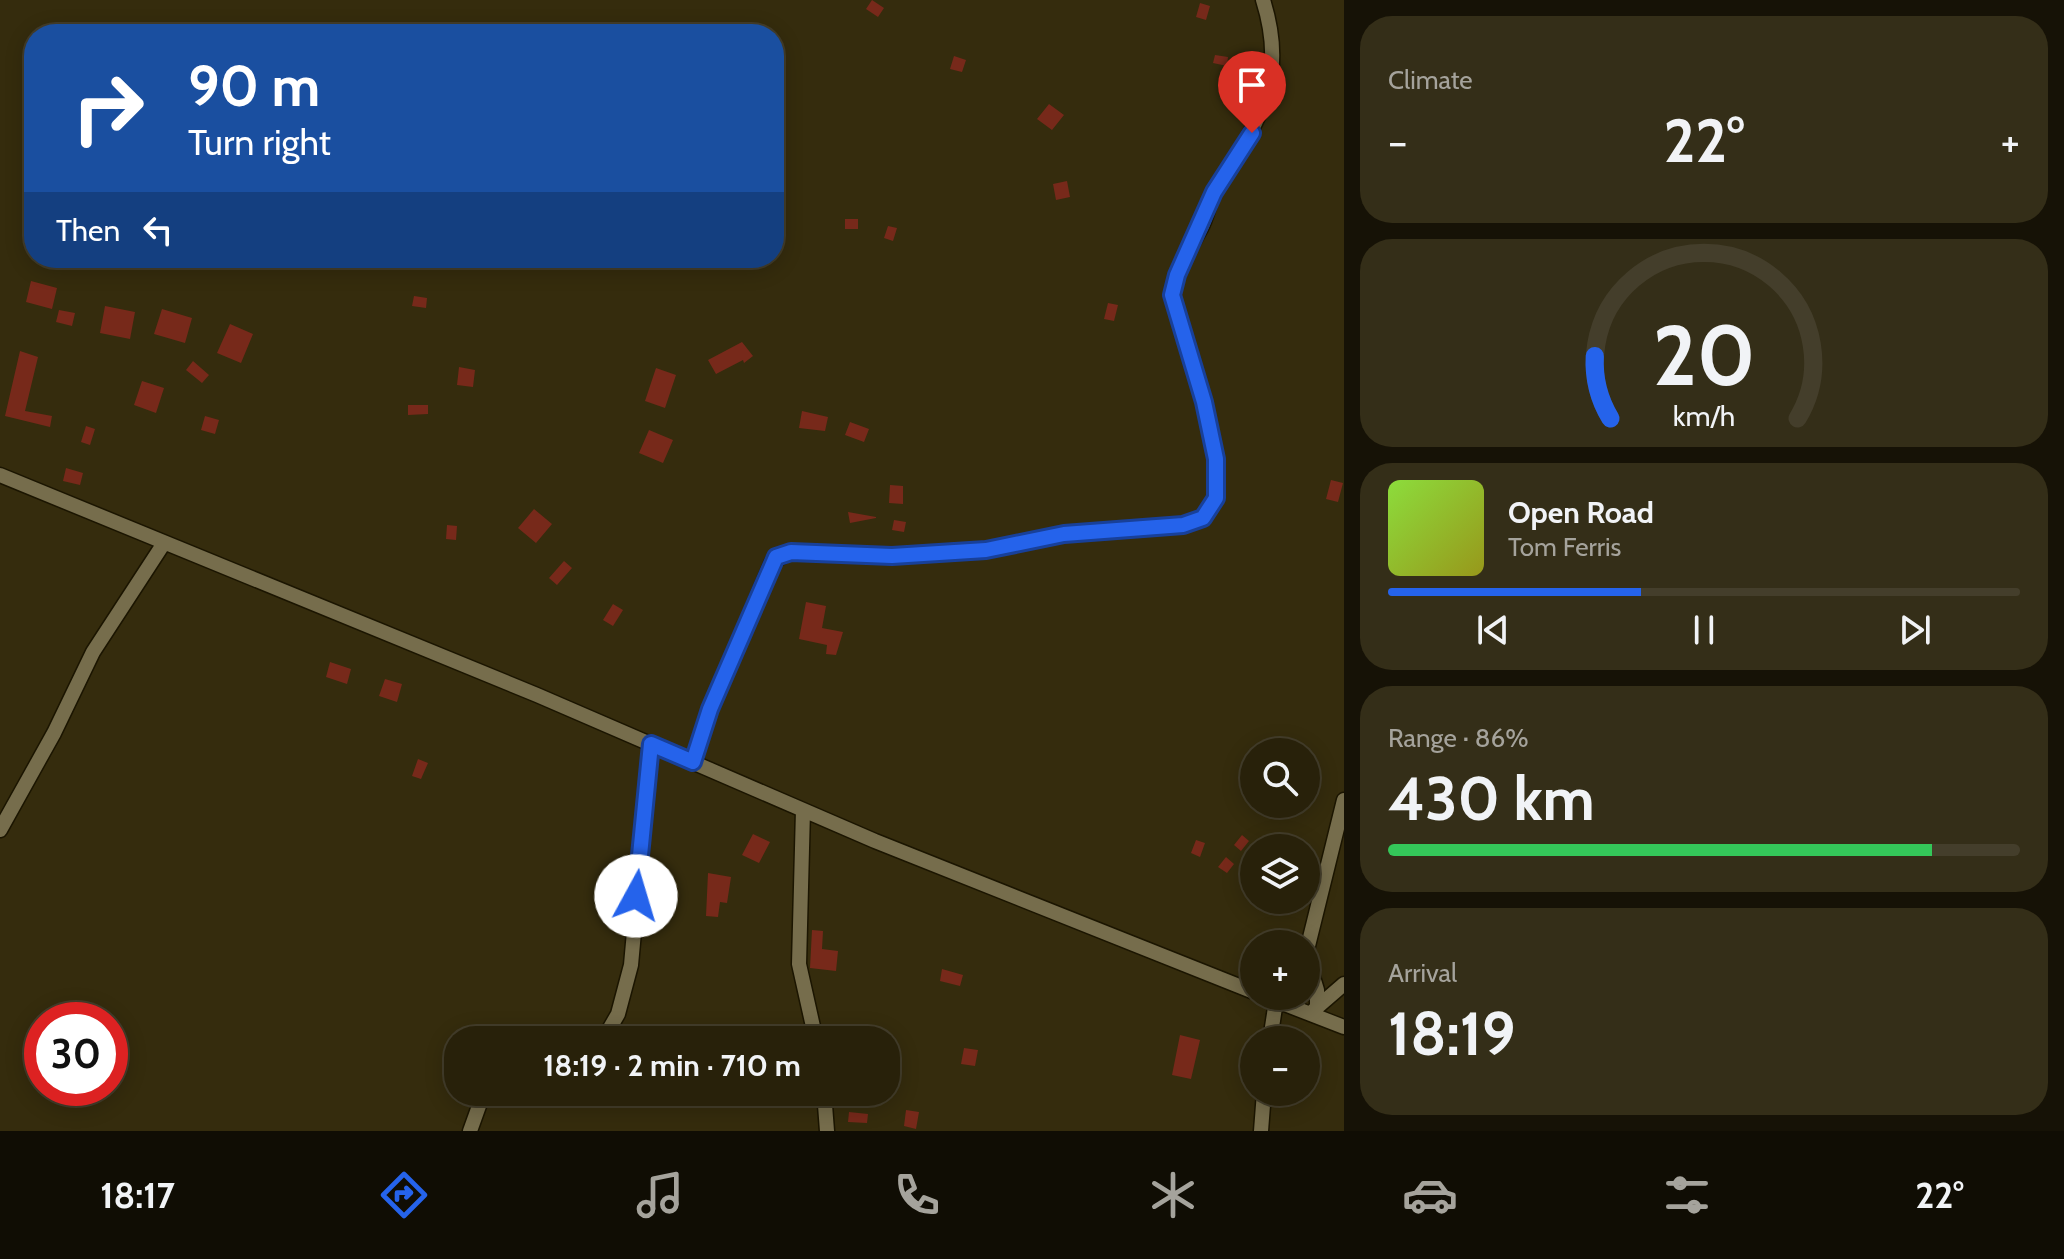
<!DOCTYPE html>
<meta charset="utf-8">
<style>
body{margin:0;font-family:Cabin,sans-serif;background:#342e18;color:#f1f3f6;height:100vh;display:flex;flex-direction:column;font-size:30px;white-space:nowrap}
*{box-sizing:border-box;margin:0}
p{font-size:26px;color:#a5a39c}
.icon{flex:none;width:44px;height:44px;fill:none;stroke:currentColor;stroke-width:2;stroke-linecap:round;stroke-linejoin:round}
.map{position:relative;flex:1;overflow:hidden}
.drawer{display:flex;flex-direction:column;gap:16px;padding:16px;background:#161206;width:720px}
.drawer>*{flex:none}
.guide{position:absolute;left:24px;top:24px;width:760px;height:244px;border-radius:32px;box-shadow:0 4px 20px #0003,0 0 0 2px #443e2b;background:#1a4fa0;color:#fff;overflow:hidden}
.tools{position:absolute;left:1240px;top:738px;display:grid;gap:16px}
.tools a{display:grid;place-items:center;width:80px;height:80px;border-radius:50%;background:#28210a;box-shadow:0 4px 20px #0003,0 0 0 2px #443e2b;font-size:40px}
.speed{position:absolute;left:24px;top:1002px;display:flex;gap:16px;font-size:40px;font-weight:700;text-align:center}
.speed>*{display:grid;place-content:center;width:104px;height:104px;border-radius:50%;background:#28210a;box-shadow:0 4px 20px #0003,0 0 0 2px #443e2b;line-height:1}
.speed .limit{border:12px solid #d22;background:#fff;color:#111}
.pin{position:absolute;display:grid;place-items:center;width:68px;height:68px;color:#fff;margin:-82px -34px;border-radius:50% 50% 50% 0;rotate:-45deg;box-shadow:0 0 8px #0007}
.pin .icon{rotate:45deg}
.me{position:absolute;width:88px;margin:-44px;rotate:6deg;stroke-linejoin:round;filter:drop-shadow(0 0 6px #0008)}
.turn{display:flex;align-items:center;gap:28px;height:168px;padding:0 32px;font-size:36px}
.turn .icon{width:104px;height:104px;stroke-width:2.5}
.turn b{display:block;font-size:56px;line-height:68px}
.then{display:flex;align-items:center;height:76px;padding:0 32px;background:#0003;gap:16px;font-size:30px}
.big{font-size:60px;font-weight:700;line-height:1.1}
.drawer .card{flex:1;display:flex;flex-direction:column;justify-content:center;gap:12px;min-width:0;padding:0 28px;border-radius:32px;background:#342e18}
.drawer .dial{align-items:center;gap:0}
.dial svg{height:208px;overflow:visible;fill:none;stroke:#443e2b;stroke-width:7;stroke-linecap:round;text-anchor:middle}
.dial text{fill:#f1f3f6;stroke:none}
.song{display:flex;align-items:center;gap:24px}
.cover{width:96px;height:96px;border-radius:12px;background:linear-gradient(135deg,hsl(90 70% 55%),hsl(60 70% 35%))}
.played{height:8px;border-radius:4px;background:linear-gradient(90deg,#2563eb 40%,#443e2b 40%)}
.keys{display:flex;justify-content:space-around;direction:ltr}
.heat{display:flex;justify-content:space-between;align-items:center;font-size:44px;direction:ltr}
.charge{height:12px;border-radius:6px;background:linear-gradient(90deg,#34c759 86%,#443e2b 0)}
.trip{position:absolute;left:444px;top:1026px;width:456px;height:80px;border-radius:32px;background:#28210a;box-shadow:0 4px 20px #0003,0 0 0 2px #443e2b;font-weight:700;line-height:80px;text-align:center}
.menu{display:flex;height:128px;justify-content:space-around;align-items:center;background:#100d04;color:#a5a39c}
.menu .icon{width:56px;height:56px}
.menu .on{color:#2563eb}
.menu b{font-size:36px;color:#f1f3f6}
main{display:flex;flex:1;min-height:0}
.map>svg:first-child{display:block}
.building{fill:#77291a}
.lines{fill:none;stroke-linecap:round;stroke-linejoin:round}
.minor-casing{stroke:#1b1501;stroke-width:17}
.minor{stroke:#766d4c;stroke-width:14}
.route-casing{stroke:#184099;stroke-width:20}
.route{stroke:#2563eb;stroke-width:14}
</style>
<main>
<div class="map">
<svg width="1344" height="1131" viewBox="0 0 1344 1131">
<rect width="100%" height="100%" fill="#352c0d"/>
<!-- building -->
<path class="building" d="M872,0l12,8 -6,9 -12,-8z
M1200,3l10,3 -4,14 -10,-3z
M1215,55l13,2 -1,9 -14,-3z
M954,56l12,4 -4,12 -12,-3z
M1049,104l15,11 -12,15 -15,-11z
M1067,181l3,16 -14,3 -3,-16z
M845,219h13v10h-13z
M888,226l9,2 -4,13 -9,-3z
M31,281l26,7 -5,21 -26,-7z
M414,296l13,2 -1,10 -14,-2z
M1108,303l10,2 -4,16 -10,-2z
M105,306l30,6 -5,27 -30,-6z
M162,309l30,9 -7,25 -31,-9z
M59,310l16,3 -3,13 -16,-4z
M230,324l23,10 -12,29 -24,-10z
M742,342l11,14 -9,7 -1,-3 -27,14 -8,-14z
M20,351l18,6 -13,54 27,5 -2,11 -45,-11z
M193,361l16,14 -7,8 -16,-13z
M459,367l16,3 -2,17 -16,-2z
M656,368l20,7 -11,33 -20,-7z
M142,381l22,7 -8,25 -22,-8z
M408,405h20v9l-20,1z
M802,411l26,6 -3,14 -26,-3z
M205,416l14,4 -4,14 -14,-4z
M850,422l19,7 -5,13 -19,-7z
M86,426l9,3 -5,16 -9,-3z
M649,430l24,10 -10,23 -24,-10z
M66,468l17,5 -3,12 -17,-4z
M1331,480l12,3 -5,19 -12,-3z
M890,485l13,1v18l-14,-1z
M534,509l18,15 -16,19 -18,-15z
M848,512l28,5v1l-26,5z
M894,520l12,2 -2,10 -12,-2z
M447,525l10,1 -1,14 -10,-1z
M564,561l8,7 -15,17 -8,-7z
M806,602l20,4 -4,22 21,4 -7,23 -10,-1 1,-9 -28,-6z
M613,604l10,6 -10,16 -10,-6z
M330,662l21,7 -4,15 -21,-7z
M385,679l17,5 -5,18 -18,-6z
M418,759l10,4 -7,16 -9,-3z
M753,834l17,8 -11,21 -17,-8z
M1242,835l7,6 -8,10 -7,-6z
M1196,840l9,3 -5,14 -9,-4z
M1226,857l8,7 -7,9 -9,-6z
M708,873l23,4 -4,26 -7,-1 -2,15 -12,-1z
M812,930l11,1 -1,18 16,2 -2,20 -26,-3z
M942,969l21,6 -3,11 -20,-5z
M1180,1035l20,5 -9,39 -19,-4z
M964,1048l14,2 -3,16 -14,-2z
M906,1110l13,2 -3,17 -12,-3z
M849,1112l19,2 -1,9 -19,-1z"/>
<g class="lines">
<defs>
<path id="minor" d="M0,475l537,220 338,146 379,151
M693,762l17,-53 62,-147 19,-10 101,4 94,-6 78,-16 119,-9 20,-7 13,-20v-39l-12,-57 -32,-107c5,-24 17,-46 29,-67 7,-13 8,-28 16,-40 40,-66 72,-106 46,-188
M803,810l-4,154 17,76
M0,830l54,-97 39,-81 71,-109
M1264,996l80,31
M1317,1007v-17l-11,-36 38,-154
M1314,1010l30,-26
M603,1040l15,-26 13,-49 20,-221
M1270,1040l6,-39
M824,1092l3,39
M470,1131l14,-39
M1261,1131l3,-39"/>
</defs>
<!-- minor casing -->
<use href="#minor" class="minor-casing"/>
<!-- minor -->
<use href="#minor" class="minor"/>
</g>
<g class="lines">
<defs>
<path id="route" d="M636,896l15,-152 42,18 17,-53 66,-152 15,-5 101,4 94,-6 78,-16 119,-9 20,-7 13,-20v-39l-12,-57 -32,-107 5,-20 37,-83 38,-59"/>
</defs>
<!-- route casing -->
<use href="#route" class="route-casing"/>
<!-- route -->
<use href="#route" class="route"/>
</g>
</svg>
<div class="tools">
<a><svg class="icon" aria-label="search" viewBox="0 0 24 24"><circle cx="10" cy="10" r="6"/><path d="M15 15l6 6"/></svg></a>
<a><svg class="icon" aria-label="layers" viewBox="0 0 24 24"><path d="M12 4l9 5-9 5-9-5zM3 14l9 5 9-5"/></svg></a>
<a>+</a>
<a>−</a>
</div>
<div class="speed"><div class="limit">30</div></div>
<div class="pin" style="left:1252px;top:133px;background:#d93025"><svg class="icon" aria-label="arrive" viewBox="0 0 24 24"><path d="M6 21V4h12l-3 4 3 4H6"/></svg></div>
<svg class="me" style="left:636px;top:896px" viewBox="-20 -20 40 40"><circle r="19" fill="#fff"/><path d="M0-13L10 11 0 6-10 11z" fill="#2563eb"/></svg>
<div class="trip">18:19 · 2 min · 710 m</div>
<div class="guide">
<div class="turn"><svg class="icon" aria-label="right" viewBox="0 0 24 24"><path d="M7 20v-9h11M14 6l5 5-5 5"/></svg><div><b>90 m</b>Turn right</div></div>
<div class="then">Then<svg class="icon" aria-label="left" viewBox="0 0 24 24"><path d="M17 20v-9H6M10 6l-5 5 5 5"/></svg></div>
</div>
</div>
<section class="drawer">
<div class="card"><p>Climate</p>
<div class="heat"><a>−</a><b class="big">22°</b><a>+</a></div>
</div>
<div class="card dial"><svg viewBox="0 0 100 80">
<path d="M14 69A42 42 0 1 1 86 69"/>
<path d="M14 69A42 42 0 0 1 8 45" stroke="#2563eb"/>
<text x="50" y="56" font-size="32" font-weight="700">20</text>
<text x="50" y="72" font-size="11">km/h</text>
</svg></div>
<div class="card">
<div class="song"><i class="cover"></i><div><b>Open Road</b><p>Tom Ferris</p></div></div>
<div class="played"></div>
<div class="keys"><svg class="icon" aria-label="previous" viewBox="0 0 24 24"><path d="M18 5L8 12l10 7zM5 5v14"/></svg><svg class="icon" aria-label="pause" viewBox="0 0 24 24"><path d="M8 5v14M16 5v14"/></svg><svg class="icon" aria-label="next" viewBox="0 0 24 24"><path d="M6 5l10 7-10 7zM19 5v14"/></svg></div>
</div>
<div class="card"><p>Range · 86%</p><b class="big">430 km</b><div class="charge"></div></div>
<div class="card"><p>Arrival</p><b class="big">18:19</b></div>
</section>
</main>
<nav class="menu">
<b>18:17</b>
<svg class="icon on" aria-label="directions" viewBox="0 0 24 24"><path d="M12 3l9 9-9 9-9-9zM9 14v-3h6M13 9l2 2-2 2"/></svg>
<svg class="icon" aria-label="music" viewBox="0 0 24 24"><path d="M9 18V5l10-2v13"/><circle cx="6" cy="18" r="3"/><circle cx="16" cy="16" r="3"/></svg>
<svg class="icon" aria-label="phone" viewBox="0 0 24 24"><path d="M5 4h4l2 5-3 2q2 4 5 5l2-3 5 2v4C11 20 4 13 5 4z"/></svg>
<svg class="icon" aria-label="climate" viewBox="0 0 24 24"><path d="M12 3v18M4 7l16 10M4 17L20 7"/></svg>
<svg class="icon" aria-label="car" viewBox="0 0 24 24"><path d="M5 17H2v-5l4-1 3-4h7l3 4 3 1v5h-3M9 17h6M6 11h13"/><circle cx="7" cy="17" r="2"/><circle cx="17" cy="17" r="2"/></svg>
<svg class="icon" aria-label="filters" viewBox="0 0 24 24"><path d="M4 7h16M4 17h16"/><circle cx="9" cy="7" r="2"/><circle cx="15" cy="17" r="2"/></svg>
<b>22°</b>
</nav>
